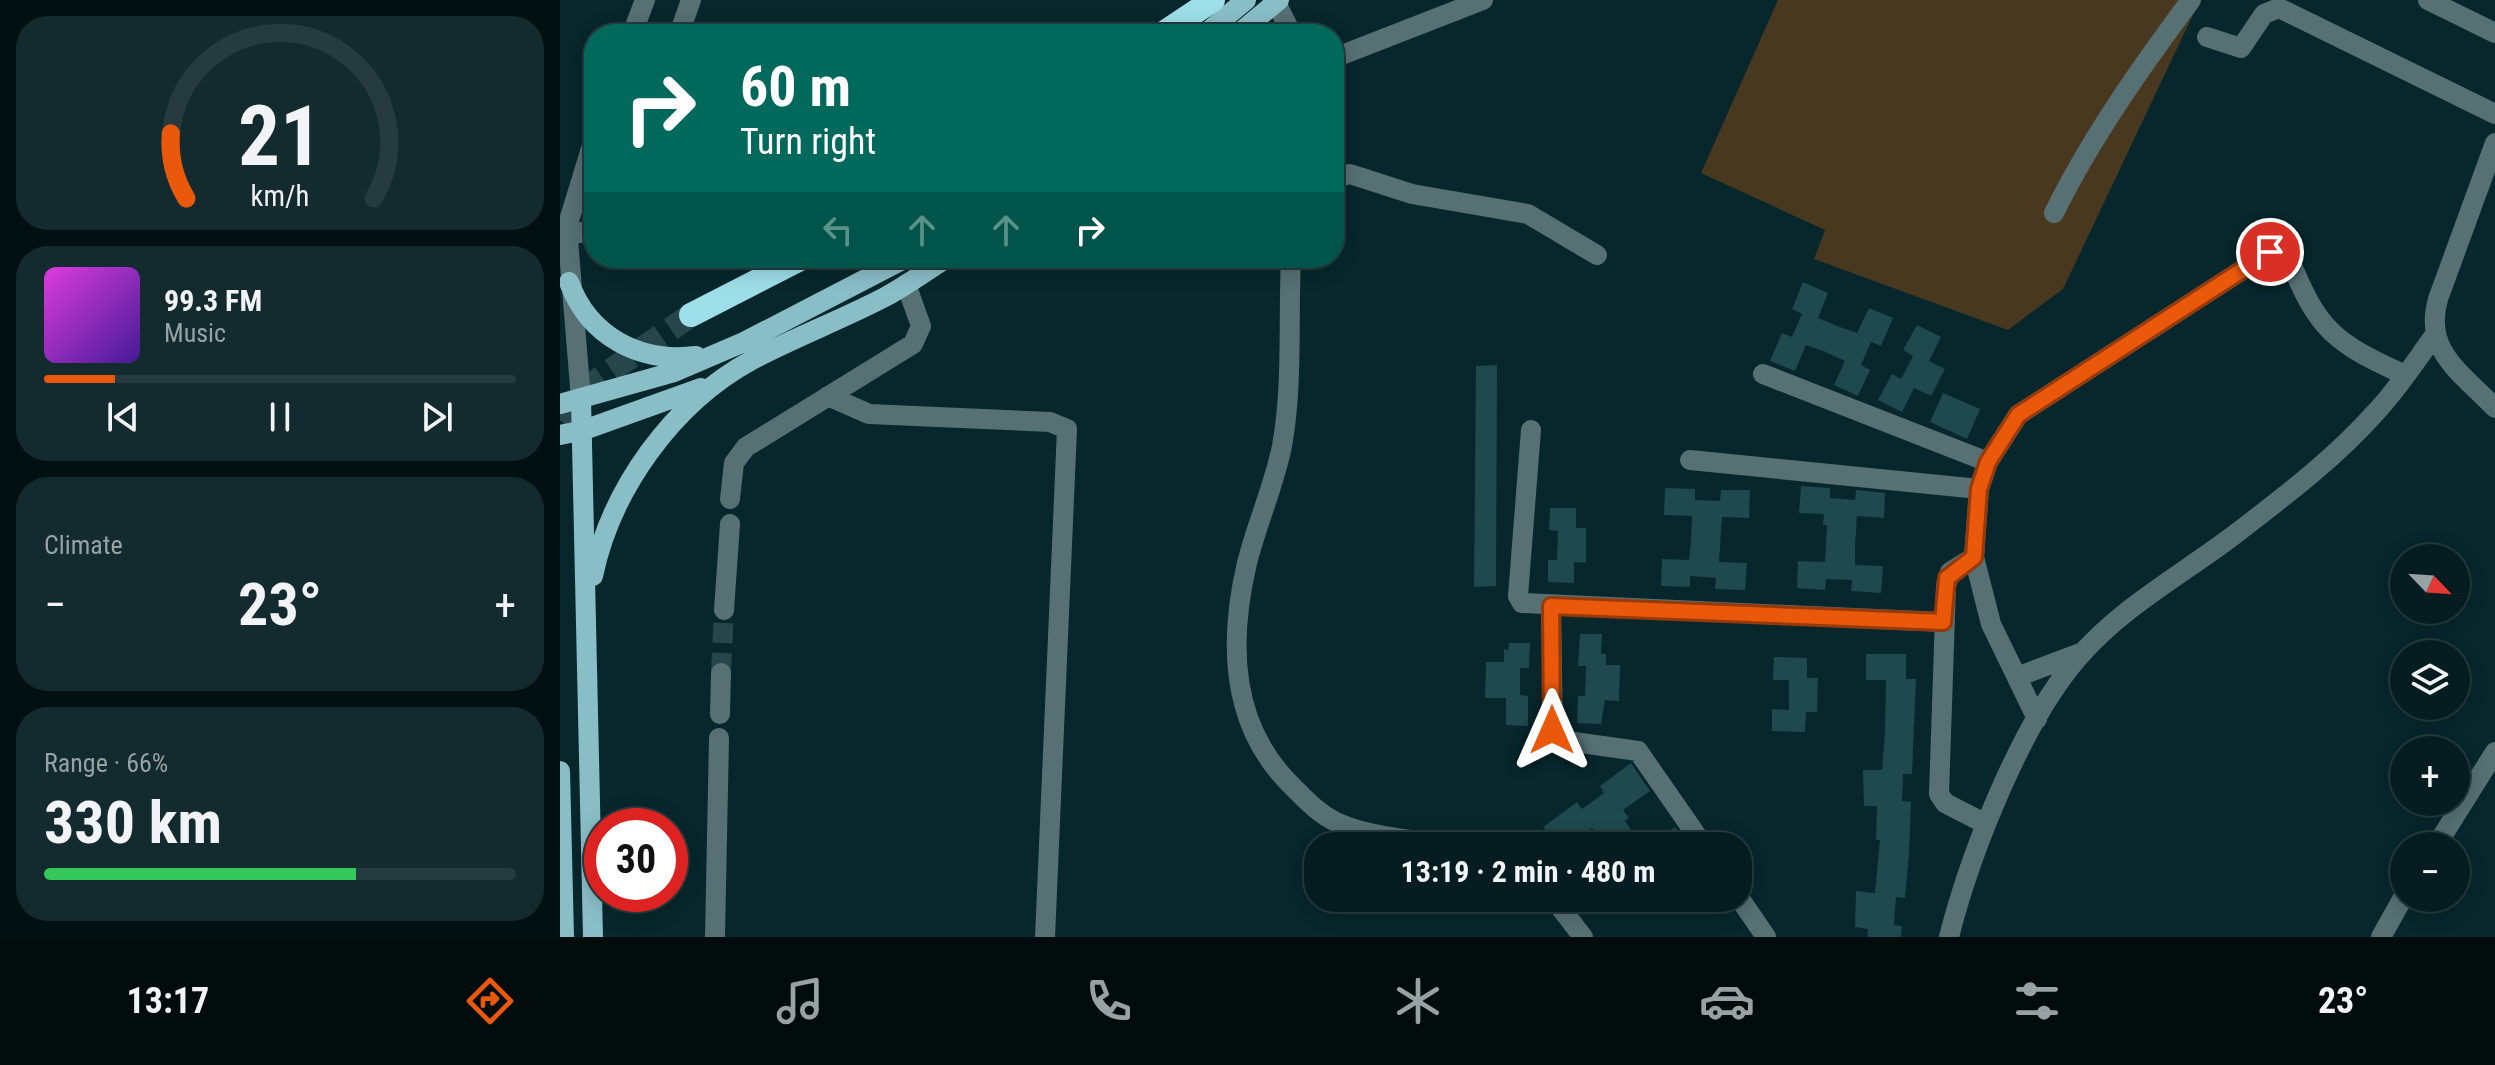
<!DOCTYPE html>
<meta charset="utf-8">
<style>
body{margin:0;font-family:"Roboto Condensed",sans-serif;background:#132a2e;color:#f1f3f6;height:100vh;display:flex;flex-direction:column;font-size:30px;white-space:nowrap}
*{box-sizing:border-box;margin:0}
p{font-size:26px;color:#97a2a5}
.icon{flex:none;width:44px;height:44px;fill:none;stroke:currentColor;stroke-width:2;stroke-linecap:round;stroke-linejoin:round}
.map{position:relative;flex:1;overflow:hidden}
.sheet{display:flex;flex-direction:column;gap:16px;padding:16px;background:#031012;width:560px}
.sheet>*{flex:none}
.hud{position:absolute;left:24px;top:24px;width:760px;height:244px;border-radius:32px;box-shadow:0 4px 20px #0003,0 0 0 2px #263b3f;background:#00695c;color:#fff;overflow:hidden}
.needle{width:52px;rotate:115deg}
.buttons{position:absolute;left:1830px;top:544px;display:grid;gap:16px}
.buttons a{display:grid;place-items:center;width:80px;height:80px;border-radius:50%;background:#051d21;box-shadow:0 4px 20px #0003,0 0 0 2px #263b3f;font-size:40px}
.speed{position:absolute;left:24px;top:808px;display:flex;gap:16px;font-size:40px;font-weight:700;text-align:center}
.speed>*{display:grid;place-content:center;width:104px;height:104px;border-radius:50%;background:#051d21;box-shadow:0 4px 20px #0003,0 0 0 2px #263b3f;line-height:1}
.speed .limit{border:12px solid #d22;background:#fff;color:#111}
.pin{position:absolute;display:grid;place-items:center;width:68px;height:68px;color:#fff;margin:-34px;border:4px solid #fff;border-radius:50%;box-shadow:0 2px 8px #0007}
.me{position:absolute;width:88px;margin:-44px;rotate:0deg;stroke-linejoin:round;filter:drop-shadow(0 0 6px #0008)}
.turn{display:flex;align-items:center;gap:28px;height:168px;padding:0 24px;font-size:36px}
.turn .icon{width:104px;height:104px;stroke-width:2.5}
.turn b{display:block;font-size:56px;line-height:68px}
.lanes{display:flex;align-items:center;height:76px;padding:0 24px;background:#0003;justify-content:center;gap:40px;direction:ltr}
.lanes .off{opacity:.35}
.big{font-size:60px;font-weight:700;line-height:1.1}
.sheet .card{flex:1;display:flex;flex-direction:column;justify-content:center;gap:12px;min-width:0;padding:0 28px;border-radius:32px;background:#132a2e}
.sheet .dial{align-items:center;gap:0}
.dial svg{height:208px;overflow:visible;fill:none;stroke:#263b3f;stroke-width:7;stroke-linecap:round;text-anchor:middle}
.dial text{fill:#f1f3f6;stroke:none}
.song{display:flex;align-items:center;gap:24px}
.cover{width:96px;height:96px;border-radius:12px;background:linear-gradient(135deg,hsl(300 70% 55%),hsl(260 70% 35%))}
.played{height:8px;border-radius:4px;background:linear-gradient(90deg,#ea580c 15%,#263b3f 15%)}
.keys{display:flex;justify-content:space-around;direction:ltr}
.heat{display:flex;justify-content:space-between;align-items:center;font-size:44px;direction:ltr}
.charge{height:12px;border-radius:6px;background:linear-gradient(90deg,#34c759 66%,#263b3f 0)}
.trip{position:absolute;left:744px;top:832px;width:448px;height:80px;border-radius:32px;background:#051d21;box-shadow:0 4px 20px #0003,0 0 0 2px #263b3f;font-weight:700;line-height:80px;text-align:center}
.tabs{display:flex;height:128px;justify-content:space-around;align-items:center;background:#020c0d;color:#97a2a5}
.tabs .icon{width:56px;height:56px}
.tabs .current{color:#ea580c}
.tabs b{font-size:36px;color:#f1f3f6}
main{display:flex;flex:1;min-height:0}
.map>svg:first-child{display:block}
.green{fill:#493820}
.building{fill:#1f484f}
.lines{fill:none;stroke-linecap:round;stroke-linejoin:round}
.minor-tunnel{stroke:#27464b;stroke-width:20;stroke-dasharray:20 10;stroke-linecap:butt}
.highway-tunnel{stroke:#27464b;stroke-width:24;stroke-dasharray:24 12;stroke-linecap:butt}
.minor{stroke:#577074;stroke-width:20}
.major{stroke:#8abec7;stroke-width:20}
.highway{stroke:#9edee8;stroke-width:24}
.route-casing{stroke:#983908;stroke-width:20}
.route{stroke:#ea580c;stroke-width:14}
</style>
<main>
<section class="sheet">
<div class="card dial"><svg viewBox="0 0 100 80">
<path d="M14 69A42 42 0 1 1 86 69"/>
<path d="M14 69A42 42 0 0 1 8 44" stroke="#ea580c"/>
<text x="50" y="56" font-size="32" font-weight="700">21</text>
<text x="50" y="72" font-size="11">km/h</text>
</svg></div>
<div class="card">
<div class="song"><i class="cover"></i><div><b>99.3 FM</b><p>Music</p></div></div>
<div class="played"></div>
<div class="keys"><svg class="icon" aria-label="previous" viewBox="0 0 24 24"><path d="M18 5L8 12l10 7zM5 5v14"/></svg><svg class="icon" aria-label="pause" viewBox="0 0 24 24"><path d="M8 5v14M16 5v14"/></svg><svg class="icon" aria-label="next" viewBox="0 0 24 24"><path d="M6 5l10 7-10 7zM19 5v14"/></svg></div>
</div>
<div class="card"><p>Climate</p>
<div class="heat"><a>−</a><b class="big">23°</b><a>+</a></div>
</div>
<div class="card"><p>Range · 66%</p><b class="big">330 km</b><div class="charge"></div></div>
</section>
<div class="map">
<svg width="1935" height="937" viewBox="0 0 1935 937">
<rect width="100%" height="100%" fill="#07272c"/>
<!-- green -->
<path class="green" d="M1218,0h422l-137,289 -55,41 -194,-71 11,-29 -124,-57z"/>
<!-- building -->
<path class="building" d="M1243,282l25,11 -10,25 22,9 17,6 12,-25 24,10 -12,28 -10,-4 -10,23 9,5 -12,26 -24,-11 11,-24 -22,-10 -17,-6 -11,26 -25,-10 12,-28 10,4 10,-23 -10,-5z
M1357,325l24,12 -12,24 16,8 -14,27 -17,-8 -12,24 -24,-12 14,-26 9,5 12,-23 -10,-6z
M937,365l-1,221 -22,1 2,-221z
M1383,393l37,16 -13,30 -37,-17z
M1241,486l29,2v10l25,2 1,-10 29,3 -1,25 -27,-2 -2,30v19l28,1 -2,27 -30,-2 1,-11 -26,-1 -1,11 -28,-2 1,-27 27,1 2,-37h-4l1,-11 -25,-1z
M1105,488l30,1v11l25,1 1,-11h29l-1,28 -27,-1 -3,45 28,1 -2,27 -30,-1 1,-11 -26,-2v11l-29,-1 1,-27 27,1 2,-18 1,-26 -28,-1z
M990,508h26v20h10v35l-12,-1v21l-26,-1v-22h9l1,-29 -9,-1z
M1020,634h22l-1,20h5v11h14l-1,36 -14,-1 -4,24 -24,-1 1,-27h7l1,-30h-8z
M949,643h21l-1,25h-9v27l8,1v30l-22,-1v-27h-21l1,-36h18v-13l4,1z
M1306,654h40v25h10l-4,95h-9l-1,27 9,1 -2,52 -4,44 -9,-1 -2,28 8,1 -1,11h-34l1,-8 -13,-2 1,-36 19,2 5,-53h-4l1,-34h-13l-1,-36h19l3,-38 1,-52h-20z
M1214,657l33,1v20h11l-1,34h-11l-1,20 -33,-1v-22l17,1v-30h-16z
M1071,763l19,28 -27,19 6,8 -4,3 17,25h-18l-12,-16 -12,9 -8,-11 -24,18h-11l-14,-19 34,-25 5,7 22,-16 -4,-7z
M1115,827l13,19h-39z"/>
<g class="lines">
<!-- minor-tunnel -->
<path class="minor-tunnel" d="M161,673l3,-63"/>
<!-- highway-tunnel -->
<path class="highway-tunnel" d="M0,420l40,-42 91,-63"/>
<!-- minor -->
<path class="minor" d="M1868,0l67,33
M716,3l16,31
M72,34l13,-34
M119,34l12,-34
M1647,37l34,11 23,-34 15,-6 216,106
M774,58l149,-58
M1935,143l-57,156c-15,52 24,74 57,109
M774,178l16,-4 62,20 116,20 69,41
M1494,213c37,-75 87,-146 137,-213
M7,236l27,-7
M731,258c-3,62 2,127 -9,188 -8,40 -25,77 -35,117 -19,81 -17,164 47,225 13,13 25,26 42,34 35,16 81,18 119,24
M1203,374l225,88
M268,396l41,18 181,8 17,7 -22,508
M21,399l-14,-172 27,-88
M971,430l-13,166 4,7 421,19
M1130,460l289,29
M170,499l4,-36 12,-16 167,-103 8,-18 -15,-42
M1414,557l-24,15 -4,14 -7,208 6,9 41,21
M991,606l2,128 14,7 71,10 66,95
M164,610l6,-86
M1457,677l63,-24
M160,714l1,-41
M1477,719l-46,-95 -17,-67 5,-68 9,-27 30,-47 252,-163 13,2 6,4c29,73 46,85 116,117
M1876,846l59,-94
M1178,896l28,41
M993,898l30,39
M155,937l4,-199
M1389,937c21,-83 72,-213 128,-278 45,-53 108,-86 161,-127 48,-37 97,-74 137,-119 22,-23 40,-51 59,-77
M1821,937l23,-41"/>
<!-- major -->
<path class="major" d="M645,34l41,-34
M678,34l41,-34
M9,282c20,55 71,81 127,74
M21,399l12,538
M0,404l114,-32 70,-30 162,-84
M0,435l24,-5 117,-42
M33,576c18,-87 80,-173 159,-216 43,-23 89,-40 133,-63 21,-11 41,-26 62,-39
M0,771l4,166"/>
<!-- highway -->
<path class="highway" d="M602,34l51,-34
M131,315l111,-57"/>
</g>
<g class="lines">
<defs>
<path id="route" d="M992,730l-1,-124 392,16 4,-44 27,-21 5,-68 9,-27 30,-47 252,-163"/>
</defs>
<!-- route casing -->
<use href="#route" class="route-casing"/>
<!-- route -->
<use href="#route" class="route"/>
</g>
</svg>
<div class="buttons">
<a><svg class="needle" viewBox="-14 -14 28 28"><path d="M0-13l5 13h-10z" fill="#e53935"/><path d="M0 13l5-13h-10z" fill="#97a2a5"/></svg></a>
<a><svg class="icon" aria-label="layers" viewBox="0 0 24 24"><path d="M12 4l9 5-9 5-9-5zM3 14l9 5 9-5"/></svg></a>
<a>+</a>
<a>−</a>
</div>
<div class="speed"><div class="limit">30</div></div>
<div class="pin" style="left:1710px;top:252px;background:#d93025"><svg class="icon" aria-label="arrive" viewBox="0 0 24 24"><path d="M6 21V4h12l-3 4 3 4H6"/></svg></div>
<svg class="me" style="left:992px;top:730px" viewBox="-20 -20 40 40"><path d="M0-17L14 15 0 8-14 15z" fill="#ea580c" stroke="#fff" stroke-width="4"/></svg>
<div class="trip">13:19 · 2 min · 480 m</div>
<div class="hud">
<div class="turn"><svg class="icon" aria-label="right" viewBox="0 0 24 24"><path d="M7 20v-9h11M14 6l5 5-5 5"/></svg><div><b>60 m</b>Turn right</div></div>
<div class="lanes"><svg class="icon off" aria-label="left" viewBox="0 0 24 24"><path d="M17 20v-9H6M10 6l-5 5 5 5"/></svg><svg class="icon off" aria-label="ahead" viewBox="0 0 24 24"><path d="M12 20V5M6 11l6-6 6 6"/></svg><svg class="icon off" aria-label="ahead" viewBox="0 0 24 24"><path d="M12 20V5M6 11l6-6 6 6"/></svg><svg class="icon" aria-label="right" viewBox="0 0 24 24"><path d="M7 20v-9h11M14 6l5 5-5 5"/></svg></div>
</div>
</div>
</main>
<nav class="tabs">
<b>13:17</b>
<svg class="icon current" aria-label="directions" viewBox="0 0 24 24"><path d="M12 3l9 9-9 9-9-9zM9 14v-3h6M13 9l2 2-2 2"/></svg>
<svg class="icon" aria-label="music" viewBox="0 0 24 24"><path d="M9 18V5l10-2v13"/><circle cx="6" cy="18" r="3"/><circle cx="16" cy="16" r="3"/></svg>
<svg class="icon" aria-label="phone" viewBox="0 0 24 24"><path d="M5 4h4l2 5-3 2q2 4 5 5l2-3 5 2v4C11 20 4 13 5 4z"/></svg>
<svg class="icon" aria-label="climate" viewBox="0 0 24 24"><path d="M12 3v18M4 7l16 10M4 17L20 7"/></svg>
<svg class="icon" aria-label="car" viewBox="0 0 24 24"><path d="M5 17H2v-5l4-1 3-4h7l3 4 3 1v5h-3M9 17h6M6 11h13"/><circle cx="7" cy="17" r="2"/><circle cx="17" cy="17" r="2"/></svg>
<svg class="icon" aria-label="filters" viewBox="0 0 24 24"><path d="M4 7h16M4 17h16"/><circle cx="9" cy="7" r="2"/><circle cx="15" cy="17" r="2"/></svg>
<b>23°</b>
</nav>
